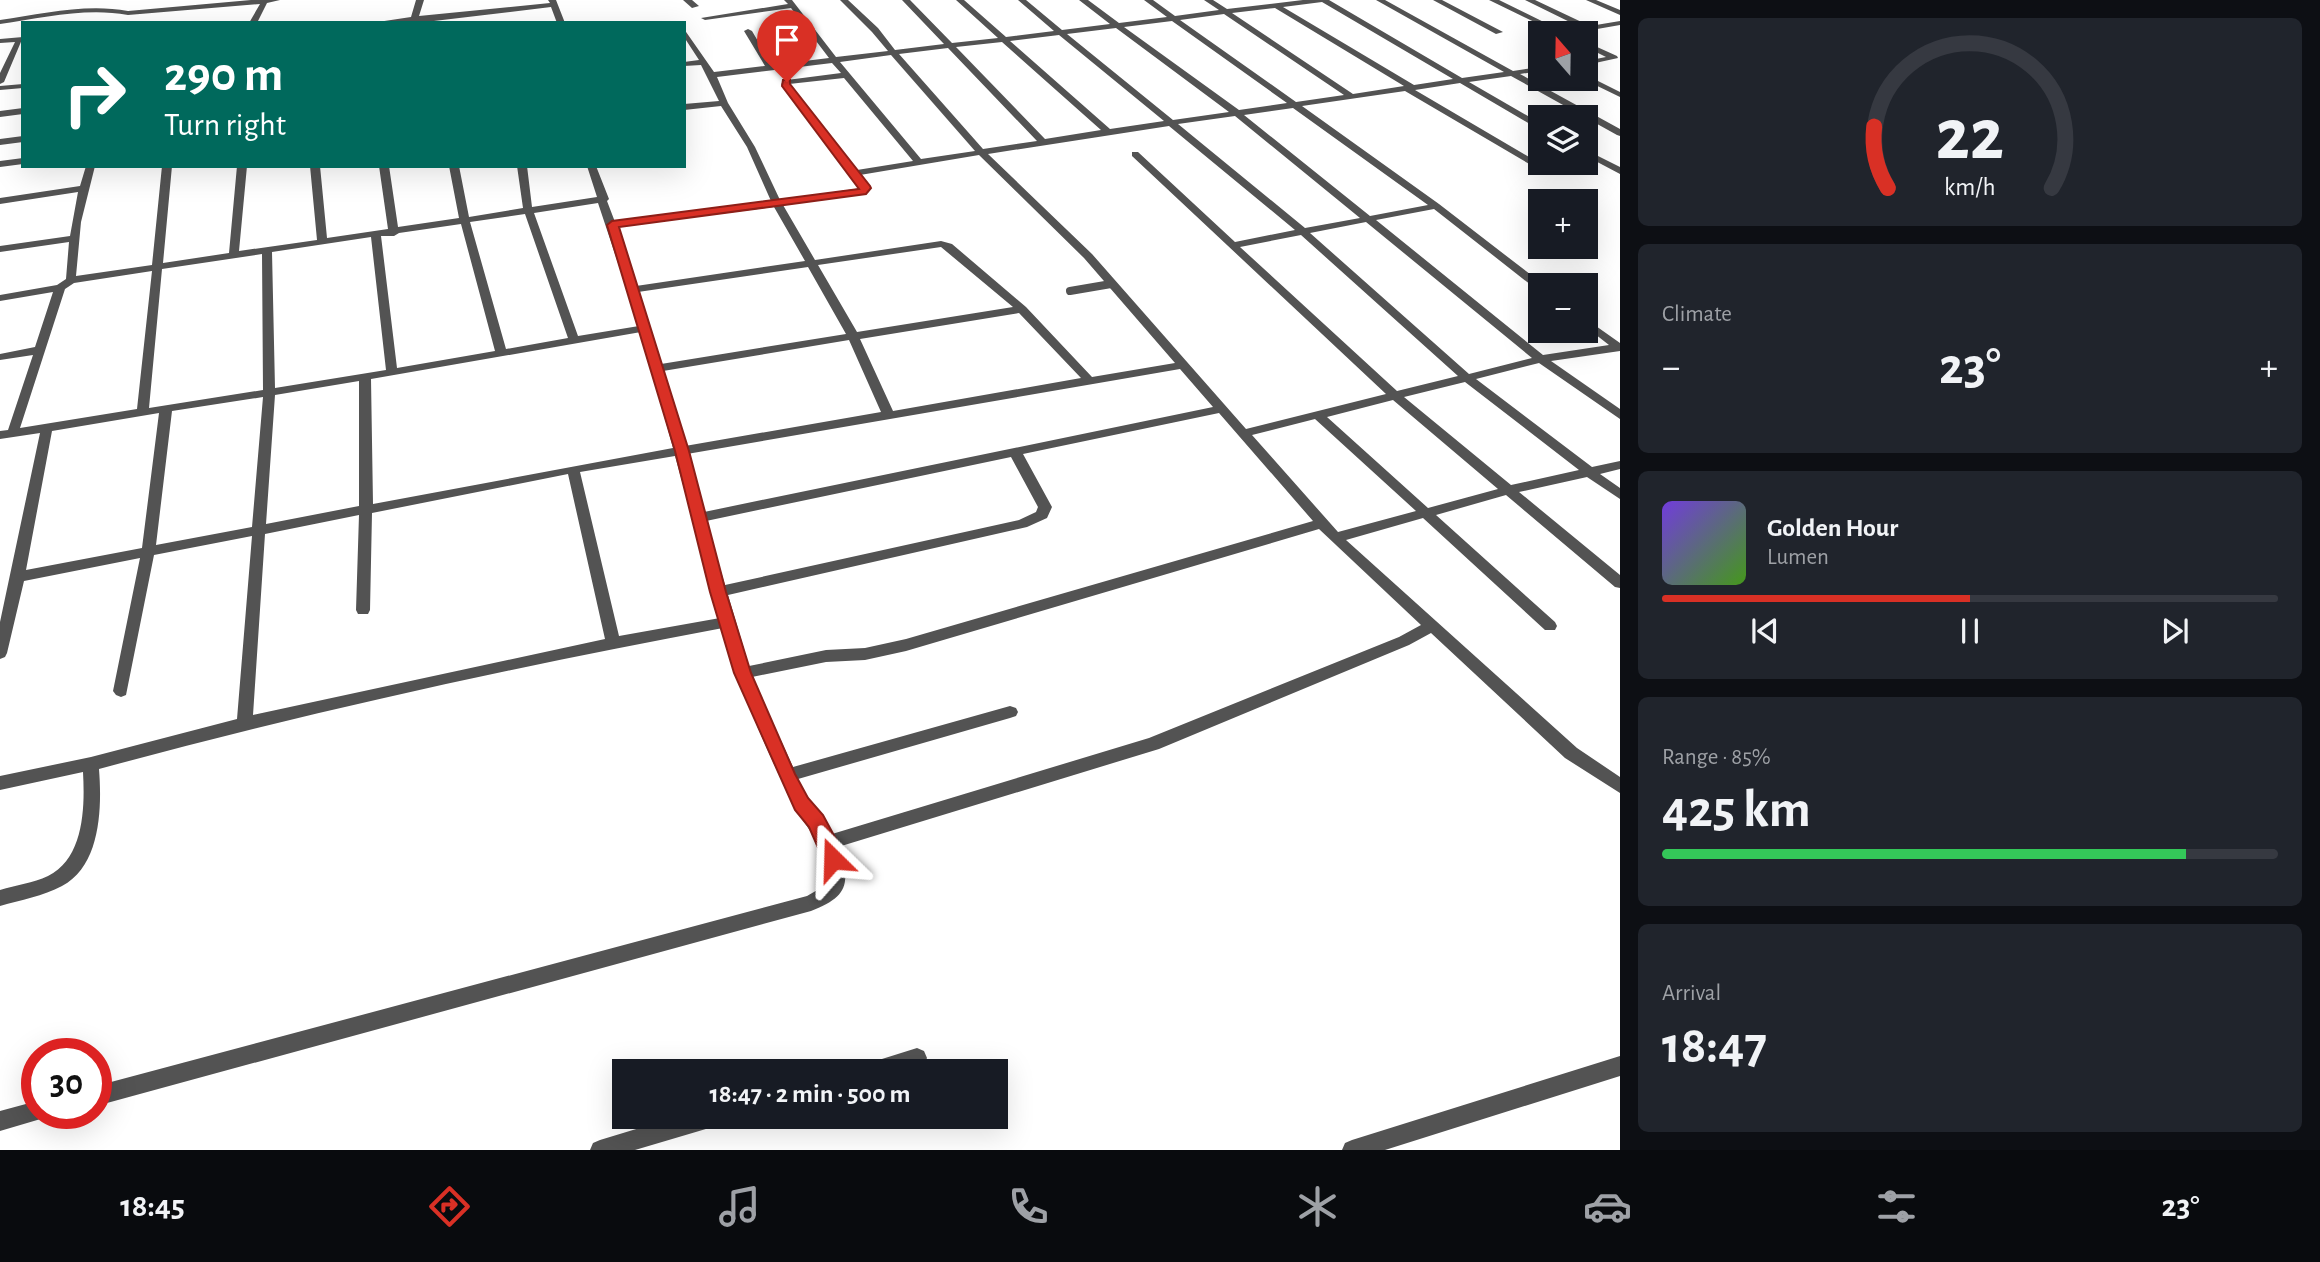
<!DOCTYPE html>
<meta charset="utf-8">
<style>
body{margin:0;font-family:"Alegreya Sans",sans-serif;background:#20242c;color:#f1f3f6;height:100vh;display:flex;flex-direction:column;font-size:26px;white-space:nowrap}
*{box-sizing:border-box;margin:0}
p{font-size:23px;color:#9ea1a6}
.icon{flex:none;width:38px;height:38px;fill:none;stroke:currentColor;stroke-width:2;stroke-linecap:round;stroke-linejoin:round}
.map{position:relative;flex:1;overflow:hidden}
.side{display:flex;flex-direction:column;gap:18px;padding:18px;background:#0d0f14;width:700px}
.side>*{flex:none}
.hud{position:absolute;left:21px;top:21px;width:665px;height:147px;border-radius:0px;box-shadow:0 7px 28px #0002;background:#00695c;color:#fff;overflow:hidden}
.needle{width:46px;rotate:340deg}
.buttons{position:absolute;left:1528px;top:21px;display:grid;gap:14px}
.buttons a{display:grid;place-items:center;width:70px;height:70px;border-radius:0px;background:#171b24;box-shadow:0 7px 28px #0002;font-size:35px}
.speed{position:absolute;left:21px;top:1038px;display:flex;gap:14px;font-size:35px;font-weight:700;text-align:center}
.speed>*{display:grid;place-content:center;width:91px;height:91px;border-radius:50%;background:#171b24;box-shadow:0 7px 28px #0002;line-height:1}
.speed .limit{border:10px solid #d22;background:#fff;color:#111}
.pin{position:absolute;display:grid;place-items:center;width:60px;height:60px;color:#fff;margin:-72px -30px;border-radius:50% 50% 50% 0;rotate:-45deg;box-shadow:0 0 7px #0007}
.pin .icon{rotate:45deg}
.me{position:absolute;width:77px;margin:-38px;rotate:338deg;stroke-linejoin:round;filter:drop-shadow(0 0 5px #0008)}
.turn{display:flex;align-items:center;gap:24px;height:147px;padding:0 28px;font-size:32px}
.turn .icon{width:91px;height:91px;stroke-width:2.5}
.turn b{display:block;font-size:49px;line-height:60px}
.big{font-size:52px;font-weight:600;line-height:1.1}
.side .card{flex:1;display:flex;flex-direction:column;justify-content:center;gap:10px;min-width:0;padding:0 24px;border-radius:10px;background:#20242c}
.side .dial{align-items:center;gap:0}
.dial svg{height:182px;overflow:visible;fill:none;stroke:#363941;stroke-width:7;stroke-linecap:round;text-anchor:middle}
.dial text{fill:#f1f3f6;stroke:none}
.song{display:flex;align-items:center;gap:21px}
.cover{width:84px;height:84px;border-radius:10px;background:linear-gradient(135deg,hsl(260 70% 55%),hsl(100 70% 35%))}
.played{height:7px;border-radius:4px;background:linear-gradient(90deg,#d93025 50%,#363941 50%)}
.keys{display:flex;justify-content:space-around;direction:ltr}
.heat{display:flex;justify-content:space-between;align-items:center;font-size:38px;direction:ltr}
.charge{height:10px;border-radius:5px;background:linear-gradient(90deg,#34c759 85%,#363941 0)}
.trip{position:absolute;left:612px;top:1059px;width:396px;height:70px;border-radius:0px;background:#171b24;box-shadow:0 7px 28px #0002;font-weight:600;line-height:70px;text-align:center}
.dock{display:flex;height:112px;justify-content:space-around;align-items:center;background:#090b0e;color:#9ea1a6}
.dock .icon{width:49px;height:49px}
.dock .current{color:#d93025}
.dock b{font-size:32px;color:#f1f3f6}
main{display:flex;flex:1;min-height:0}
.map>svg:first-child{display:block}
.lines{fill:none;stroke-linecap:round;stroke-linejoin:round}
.service{stroke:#535353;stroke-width:8}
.minor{fill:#535353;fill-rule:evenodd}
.route{fill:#d93025;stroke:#8d1f18;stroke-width:2}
</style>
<main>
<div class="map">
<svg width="1620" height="1150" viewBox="0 0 1620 1150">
<rect width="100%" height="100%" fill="#fff"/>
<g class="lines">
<!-- service -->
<path class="service" d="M1070,291l41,-7"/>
<!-- minor -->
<path class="minor" d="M251,0h29l-13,3 -10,20h-8l11,-19 -132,11c-42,-8 -86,3 -128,9v-4c42,-6 86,-17 128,-9z
M416,0h8l-5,16 131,-13 -2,-3h8l9,23h-8l-6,-16 -134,16h-46l40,-6z
M683,0h9l7,6 -7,2z
M784,0h8l44,57 52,-6 -16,-19 -32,-32h8l30,28 17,22 49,-6 -42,-44h8l42,43 46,-5 -42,-38h8l42,37 48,-6 -36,-31h8l36,30 48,-6 -31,-24h9l31,23 48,-6 -23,-17h9l22,16 44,-6 -15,-10h9l14,9 76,-9h26l133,78 42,-6 -128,-72h9l128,71 27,-4v4l-20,3 100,55v7l-3,-1 -106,-59 -42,6 71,41v7l-80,-47 -45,7 119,70v4l-3,1 -126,-74 -103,15 137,98 105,81h-4v5l-4,-1 -102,-80 -58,11 167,135 66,-10 -23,-18v-8l34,24v8l-69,10 69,48v10l-81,-56 -63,16 116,88 28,-6v8l-20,5 20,14v11l-33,-22 -68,15 101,83v13l-5,-1 -109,-92 -70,20 119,107 2,4 -2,4h-10l-122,-112 -77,22 231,208 43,29v16l-55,-35 -134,-125 -22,12 -250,104 -321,98c14,37 9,50 -27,64l-715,195v-20l711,-190 19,-11c3,-38 -14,-48 -31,-77 -6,-9 -10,-20 -14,-29 -23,-48 -44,-99 -58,-151 -209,39 -418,85 -624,141 3,38 2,97 -37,117 -19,10 -41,14 -62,20v-16c16,-5 33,-7 48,-14 36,-18 37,-68 35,-104l-83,18v-14l91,-19 146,-38 15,-183 -98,19 -28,140 -5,2 -5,-2 -3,-4 27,-133 -116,23 -17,72 -2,4 -5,2v-37l40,-189 -40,6v-8l8,-1 25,-75 -33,5v-6l35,-7 18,-55 -53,9v-6l57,-10 9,-6 3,-37 -69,10v-6l70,-10 8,-44 -78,12v-6l80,-12 6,-20h9l-14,56 -5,54 76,-11 10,-99h10l-9,97 66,-10 8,-87h10l-8,85 78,-11 -7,-74h10l7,72 61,-9 -9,-63h10l9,61 61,-9 -10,-52h10l10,51 54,-9 -6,-42h10l5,41 65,-10 -10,-31h9l13,33 -2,2 8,21 156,-21 -24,-54 -26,-41 -37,4v-6l35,-3 -18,-36 -17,1v-4l15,-2 -15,-23v-8l30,43 51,-6 -21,-35 4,-2 4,2 20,34 57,-7 -38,-50 -86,12 -4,-2 87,-14zM1322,2l131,77 -39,6 -131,-78zM1275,8l129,78 -51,8 -121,-81zM1224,14l120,81 -48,7 -116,-82zM1172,21l115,82 -48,7 -115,-83zM1116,28l113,84 -56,8 -106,-86zM1059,35l105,86 -54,8 -100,-88zM1002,42l99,88 -56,9 -89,-92zM948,48l89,93 -54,8 -84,-95zM891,55l84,96 -54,8 -81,-97zM832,63l9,10 -54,7 -6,4 80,104 -81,12 -25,-53 -27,-44 -11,-26zM844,78l69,83 -56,9 -68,-86zM1293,108l135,97 -58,11 -126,-101zM1235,116l125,102 -55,10 -127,-104zM1169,126l126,104 -60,12 -97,-90h-6v4l254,238 -140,35 -154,-175 -104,-100zM979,155l105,103 91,105 -83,14 -66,-70 -74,-63 -11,-3 -126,19 -32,-55 82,-11 6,-6 -11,-13zM598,203l41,123 -61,10 -44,-123zM774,207l31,54 -169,25 -20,-59zM525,214l43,124 -62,11 -36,-127zM1366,222l166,136 -63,16 -159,-141zM461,224l34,127 -98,17 -16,-132h13l5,-3zM1301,235l157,141 -61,15 -157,-144zM371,237l15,133 -111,18 -3,-136zM941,247l72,60 -156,25 -39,-67zM262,254l1,136 -114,18 13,-139zM808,267l38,67 -185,30 -23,-72zM152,271l-15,138 -117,19 45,-139 9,-6zM1019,313l62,65 -188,33 -33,-72zM641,332l32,116 -300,56 -2,-125zM849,340l32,72 -196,34 -22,-75zM1180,369l33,38 -509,105 -17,-58zM359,381v125l-93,18 9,-129zM1465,382l114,88 -68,15 -107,-88zM263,397l-11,130 -96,18 16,-134zM1393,400l105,89 -70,19 -101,-91zM159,413l-17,135 -116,22 26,-139zM1219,413l94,108 -407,118 -41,9 -39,2 -77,16 -21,-71 299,-68 20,-9 5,-11 -29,-53zM1315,419l101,92 -78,21 -86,-97zM675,456l37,134 -1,2 9,26 -101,18 -39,-164zM1011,457l27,50 -2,5 -17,8 -294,65 -19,-64zM568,474l37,165 -352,76 12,-181 94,-19 -3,95 2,4h10l2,-4 2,-97zM1319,529l102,96 -22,12 -250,101 -317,96 -25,-35 -9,-20 212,-61 6,-2 2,-4 -2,-4 -6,-2 -217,61 -41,-90 74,-15 39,-2 41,-9z
M1433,0h9l61,32 -7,2z
M1489,0h10l67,33h-9z
M1525,0h10l55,26 30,-5v4l-40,7 2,-4z
M1586,0h10l24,10v5z
M23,37l-19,45 -4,2v-11l15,-31 -15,1v-4z
M1586,42l31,14 1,2 -32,7v-4l20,-4 -20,-10z
M1586,75l34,17v5l-37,-18h3z
M23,84v4l-23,2v-4z
M23,108v6l-23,3v-6z
M23,136v6l-23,3v-6z
M1586,150l34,17v7l-34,-18z
M23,158v6l-23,3v-6z
M917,1048l7,3 3,7 -3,7 -18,6h-43l3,-7z
M1620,1056v20l-235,74h-43l3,-7 7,-3z
M37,1101v12h9l-2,5 -44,13v-20z
M679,1116h47l-3,7 -7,3 -81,24h-45l3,-7 7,-3z"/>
</g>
<!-- route -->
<path class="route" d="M783,80h7v4l80,102 1,2 -5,6 -247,33 70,224 37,141 25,81 44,101 13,24 15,17 15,28 5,16 -3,7 -7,2 -7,-2 -17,-39 -14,-17 -61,-137 -24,-81 -35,-141 -68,-226 5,-4 247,-32 -77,-103z"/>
</svg>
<div class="buttons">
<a><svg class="needle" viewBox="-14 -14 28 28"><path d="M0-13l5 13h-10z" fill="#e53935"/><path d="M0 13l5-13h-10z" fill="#9ea1a6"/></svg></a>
<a><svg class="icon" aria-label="layers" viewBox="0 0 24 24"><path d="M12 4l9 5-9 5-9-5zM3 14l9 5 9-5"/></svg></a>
<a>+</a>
<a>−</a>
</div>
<div class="speed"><div class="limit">30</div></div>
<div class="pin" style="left:787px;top:82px;background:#d93025"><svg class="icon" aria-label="arrive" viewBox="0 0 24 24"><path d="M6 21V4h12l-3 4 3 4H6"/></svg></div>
<svg class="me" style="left:833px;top:859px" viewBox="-20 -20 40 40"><path d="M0-17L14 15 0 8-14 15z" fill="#d93025" stroke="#fff" stroke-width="4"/></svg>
<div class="trip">18:47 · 2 min · 500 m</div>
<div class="hud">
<div class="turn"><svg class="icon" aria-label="right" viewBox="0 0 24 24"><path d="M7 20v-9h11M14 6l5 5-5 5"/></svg><div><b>290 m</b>Turn right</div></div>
</div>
</div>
<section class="side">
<div class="card dial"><svg viewBox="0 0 100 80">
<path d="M14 69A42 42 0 1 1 86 69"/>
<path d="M14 69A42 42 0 0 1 8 42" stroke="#d93025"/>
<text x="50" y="56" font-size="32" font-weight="700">22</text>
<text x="50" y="72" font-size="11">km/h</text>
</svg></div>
<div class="card"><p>Climate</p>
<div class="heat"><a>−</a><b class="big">23°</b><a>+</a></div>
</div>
<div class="card">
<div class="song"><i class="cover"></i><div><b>Golden Hour</b><p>Lumen</p></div></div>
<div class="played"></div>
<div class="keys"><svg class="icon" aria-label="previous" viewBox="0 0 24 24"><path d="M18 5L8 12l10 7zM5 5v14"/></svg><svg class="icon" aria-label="pause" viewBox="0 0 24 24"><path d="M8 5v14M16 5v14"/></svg><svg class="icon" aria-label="next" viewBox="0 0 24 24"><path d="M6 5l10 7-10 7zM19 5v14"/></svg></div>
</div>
<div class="card"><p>Range · 85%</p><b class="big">425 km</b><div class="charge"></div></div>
<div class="card"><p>Arrival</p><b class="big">18:47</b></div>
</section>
</main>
<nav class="dock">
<b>18:45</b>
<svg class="icon current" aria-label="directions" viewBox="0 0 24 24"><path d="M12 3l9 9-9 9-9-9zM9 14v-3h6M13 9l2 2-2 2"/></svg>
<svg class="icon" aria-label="music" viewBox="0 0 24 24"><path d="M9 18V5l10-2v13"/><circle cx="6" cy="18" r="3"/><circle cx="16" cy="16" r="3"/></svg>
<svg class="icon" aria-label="phone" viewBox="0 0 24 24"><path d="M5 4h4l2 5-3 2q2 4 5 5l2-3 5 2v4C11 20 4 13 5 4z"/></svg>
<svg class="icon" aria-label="climate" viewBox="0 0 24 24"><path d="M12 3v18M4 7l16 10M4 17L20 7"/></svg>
<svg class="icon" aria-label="car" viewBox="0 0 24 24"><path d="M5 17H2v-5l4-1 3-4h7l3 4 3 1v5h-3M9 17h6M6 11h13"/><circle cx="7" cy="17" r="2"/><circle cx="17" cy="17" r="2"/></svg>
<svg class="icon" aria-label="filters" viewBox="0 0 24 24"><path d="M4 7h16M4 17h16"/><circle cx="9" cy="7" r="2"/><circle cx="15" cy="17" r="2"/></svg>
<b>23°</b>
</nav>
